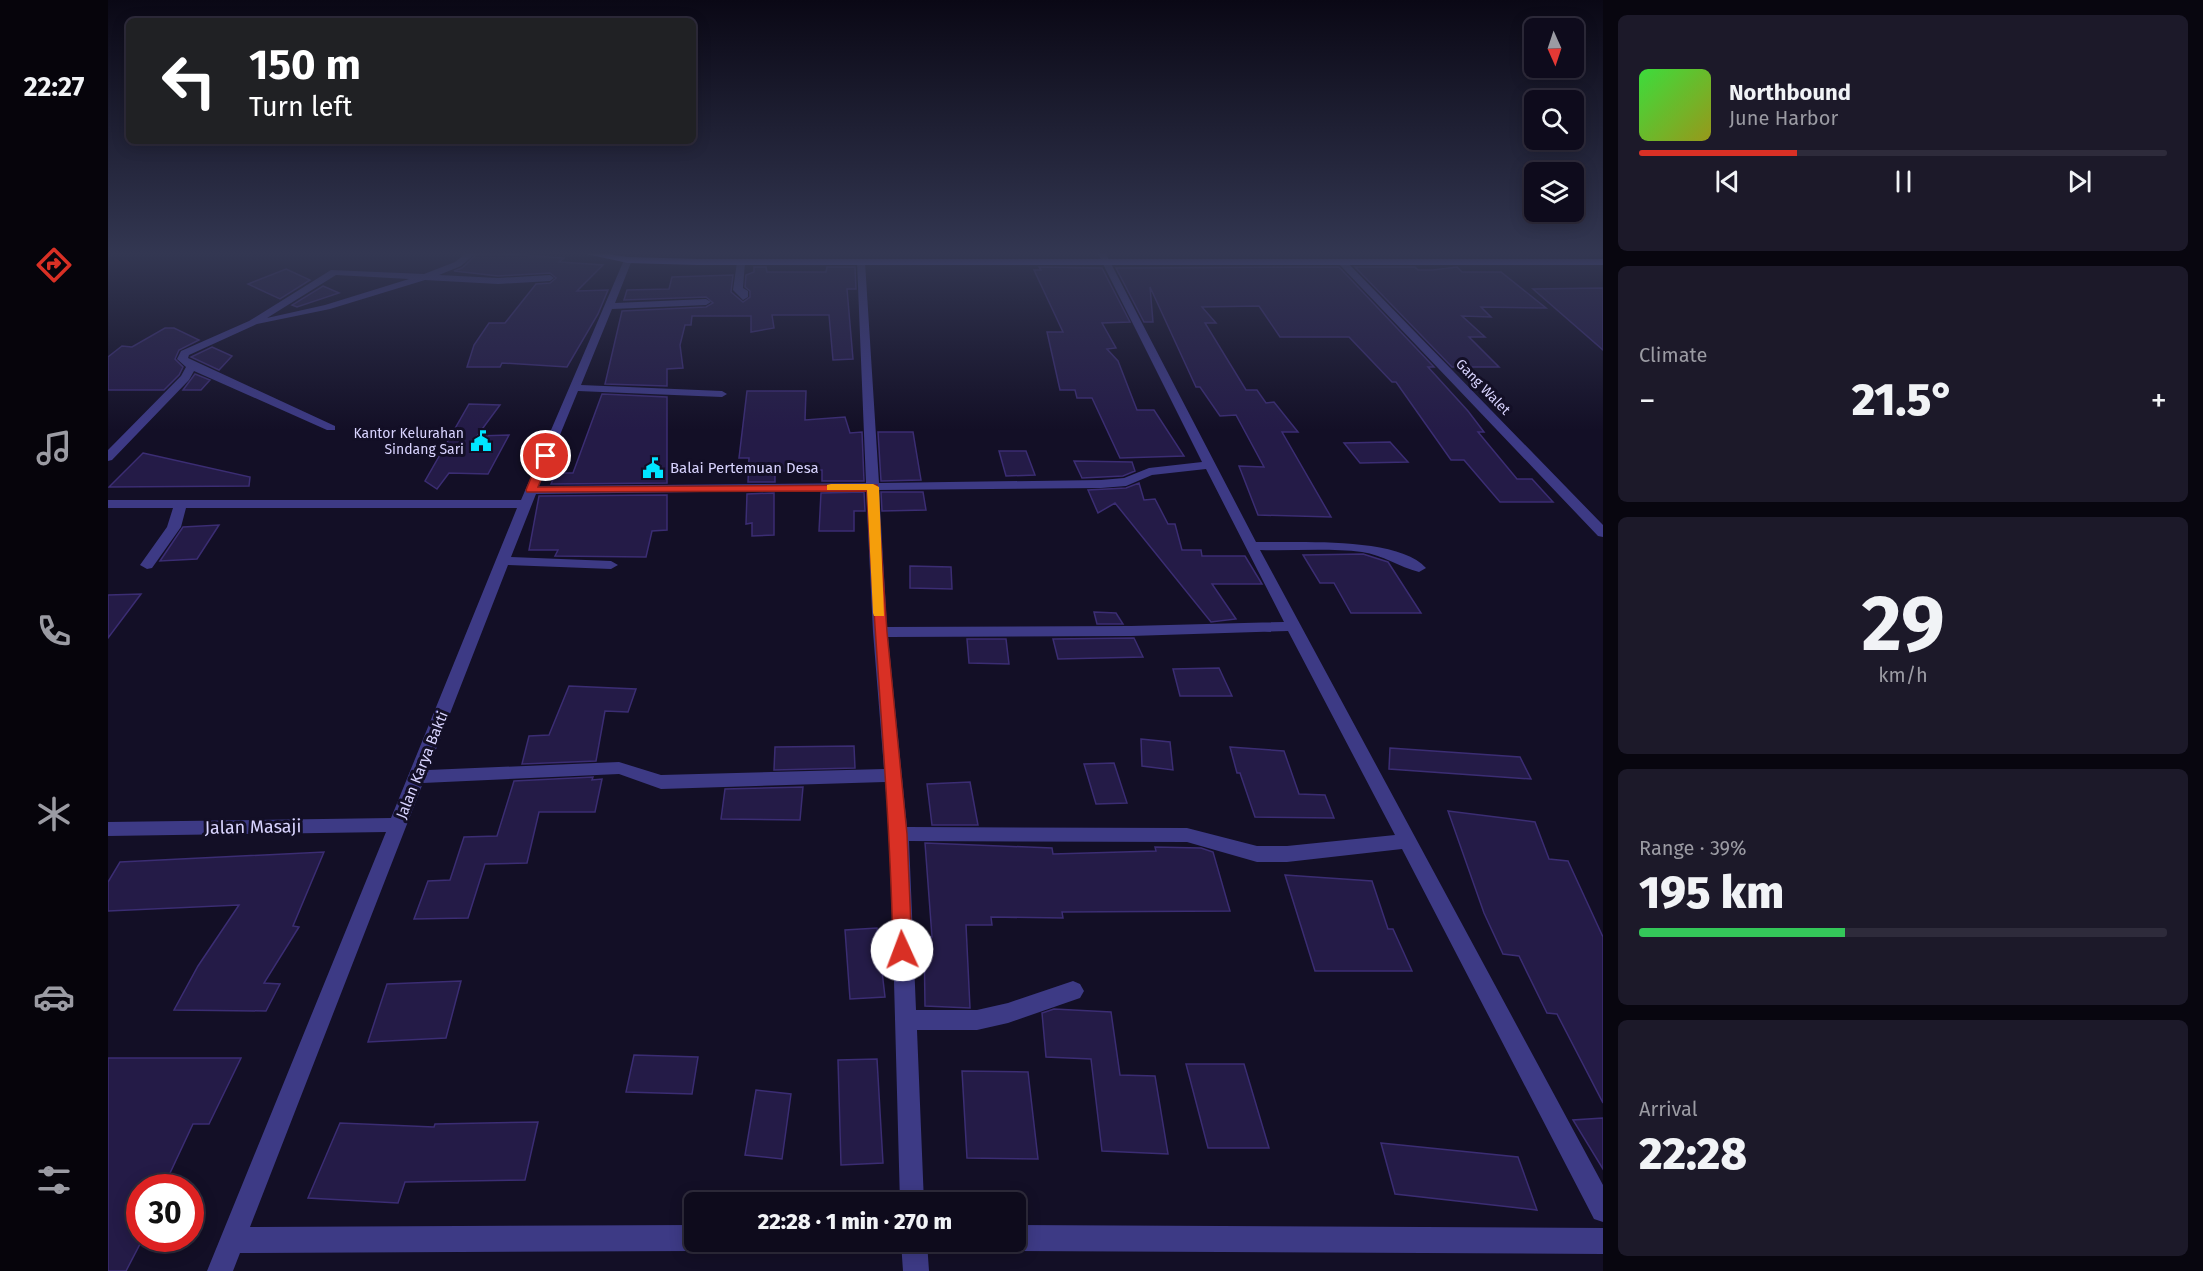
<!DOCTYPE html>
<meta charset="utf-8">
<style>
body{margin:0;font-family:"Fira Sans",sans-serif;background:#1c1929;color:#f1f3f6;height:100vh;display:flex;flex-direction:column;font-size:22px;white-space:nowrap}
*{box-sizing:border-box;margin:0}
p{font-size:20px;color:#9b9ba3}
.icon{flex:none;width:33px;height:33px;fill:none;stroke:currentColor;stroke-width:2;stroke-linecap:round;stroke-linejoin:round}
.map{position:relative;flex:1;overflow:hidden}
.sheet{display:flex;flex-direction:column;gap:15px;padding:15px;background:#08060f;width:600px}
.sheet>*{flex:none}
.hud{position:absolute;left:18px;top:18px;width:570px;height:126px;border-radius:9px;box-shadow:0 3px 15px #0003,0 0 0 2px #2e2b3b;background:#202124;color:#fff;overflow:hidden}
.needle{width:39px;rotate:177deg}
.tools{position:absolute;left:1416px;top:18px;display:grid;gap:12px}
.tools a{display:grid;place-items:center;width:60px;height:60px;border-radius:9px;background:#0e0b1c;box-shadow:0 3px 15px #0003,0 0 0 2px #2e2b3b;font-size:30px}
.speed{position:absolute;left:18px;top:1174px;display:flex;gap:12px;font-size:30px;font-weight:700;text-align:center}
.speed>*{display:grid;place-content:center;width:78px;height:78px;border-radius:50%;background:#0e0b1c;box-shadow:0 3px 15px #0003,0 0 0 2px #2e2b3b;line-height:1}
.speed .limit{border:9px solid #d22;background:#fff;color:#111}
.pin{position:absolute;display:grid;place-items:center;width:51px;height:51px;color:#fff;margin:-26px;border:3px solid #fff;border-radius:50%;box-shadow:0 2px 6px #0007}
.me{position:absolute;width:66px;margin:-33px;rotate:358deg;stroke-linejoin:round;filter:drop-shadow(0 0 4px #0008)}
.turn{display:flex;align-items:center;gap:21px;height:126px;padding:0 24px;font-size:27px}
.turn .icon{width:78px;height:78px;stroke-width:2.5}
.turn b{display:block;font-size:42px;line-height:51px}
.big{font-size:45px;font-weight:800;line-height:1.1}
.sheet .widget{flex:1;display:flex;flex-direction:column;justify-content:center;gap:9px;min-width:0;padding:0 21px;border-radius:9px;background:#1c1929}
.sheet .dial{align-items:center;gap:0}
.dial b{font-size:78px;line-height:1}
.song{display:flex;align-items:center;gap:18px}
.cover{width:72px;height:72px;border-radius:9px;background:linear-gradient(135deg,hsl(120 70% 55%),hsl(60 70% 35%))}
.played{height:6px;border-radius:3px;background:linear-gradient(90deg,#d93025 30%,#2e2b3b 30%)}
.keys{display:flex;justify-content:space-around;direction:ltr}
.heat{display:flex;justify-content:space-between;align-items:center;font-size:33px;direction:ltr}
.charge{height:9px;border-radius:4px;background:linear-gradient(90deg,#34c759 39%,#2e2b3b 0)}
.trip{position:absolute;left:576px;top:1192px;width:342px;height:60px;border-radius:9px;background:#0e0b1c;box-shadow:0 3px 15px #0003,0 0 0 2px #2e2b3b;font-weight:800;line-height:60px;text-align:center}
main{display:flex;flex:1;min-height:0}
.tabs{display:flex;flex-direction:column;width:108px;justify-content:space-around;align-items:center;background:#06040b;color:#9b9ba3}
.tabs .icon{width:42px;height:42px}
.tabs .on{color:#d93025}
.tabs b{font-size:27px;color:#f1f3f6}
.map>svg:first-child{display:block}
.building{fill:#241b47;stroke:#3b2d73;stroke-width:1.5}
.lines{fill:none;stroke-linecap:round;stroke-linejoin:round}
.street{fill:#3d3a85;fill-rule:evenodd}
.secondary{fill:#6f6bff;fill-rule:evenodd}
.route{fill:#d93025;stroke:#8d1f18;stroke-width:1.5}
.slow{fill:#f59e0b}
.labels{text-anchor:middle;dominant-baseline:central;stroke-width:6;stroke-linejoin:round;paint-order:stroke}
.far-street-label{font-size:14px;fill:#d9d4ff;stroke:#130f26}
.far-poi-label{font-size:14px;fill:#d9d4ff;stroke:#130f26;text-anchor:end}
.poi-label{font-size:15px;fill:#d9d4ff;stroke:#130f26;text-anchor:start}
.street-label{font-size:15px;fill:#d9d4ff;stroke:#130f26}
.near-street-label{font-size:18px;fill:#d9d4ff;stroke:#130f26}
</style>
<main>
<nav class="tabs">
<b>22:27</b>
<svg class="icon on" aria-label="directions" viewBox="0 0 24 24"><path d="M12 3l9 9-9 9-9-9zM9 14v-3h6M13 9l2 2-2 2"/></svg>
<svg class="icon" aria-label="music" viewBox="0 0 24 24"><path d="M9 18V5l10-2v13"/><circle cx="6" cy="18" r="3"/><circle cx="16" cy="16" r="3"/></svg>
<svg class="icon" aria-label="phone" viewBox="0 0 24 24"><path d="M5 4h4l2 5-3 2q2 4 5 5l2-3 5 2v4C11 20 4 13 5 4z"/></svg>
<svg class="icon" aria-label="climate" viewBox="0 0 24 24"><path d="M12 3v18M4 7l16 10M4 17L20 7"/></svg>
<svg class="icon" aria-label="car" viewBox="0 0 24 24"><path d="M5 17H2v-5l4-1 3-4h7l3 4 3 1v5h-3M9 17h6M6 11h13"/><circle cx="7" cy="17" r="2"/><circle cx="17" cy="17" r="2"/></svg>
<svg class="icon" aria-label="filters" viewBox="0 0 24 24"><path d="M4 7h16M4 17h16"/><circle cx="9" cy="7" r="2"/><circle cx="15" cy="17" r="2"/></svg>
</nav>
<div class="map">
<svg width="1495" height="1271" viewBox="0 0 1495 1271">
<rect width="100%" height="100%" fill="#130f26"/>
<!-- building -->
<path class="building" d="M371,252l85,6 -5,4 44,3 -26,26 31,-1 -10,24 -31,53 -65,-4 -2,4h-33l7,-22 15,-22h16l31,-39 14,-1 6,-5 -6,-5 -52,3 -44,-5 8,-3z
M646,267h12l1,5h59l1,-5h28l1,22h-9l6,70 -20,1 -4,-45h-57l2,13 -23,4v-16h-59l-1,9h-6l-5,20 3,23 -16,1v17l-62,-2 17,-73 84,-4 7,-4 -7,-6 -82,3 3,-10 42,-1 3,-12 61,-2 -2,17 12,10 7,-5v-6l-5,-4 1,-12 8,-3z
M931,267l63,1 28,54 -28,1 14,25 -9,1 11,12 19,49h17l30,46 -64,2 -28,-60h-15l-2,-8h-15l-13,-58h16l-29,-62h7z
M1231,267l95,100h-6l40,44 16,21h-6l39,47h15l21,23h-53l-36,-42h-13l-55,-78h-4l-43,-45h-69l-21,-31 -57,1 14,16h-11l41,67h11l9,13 8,-1 24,30h-16l49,85 -73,-2 -19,-49 25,1 -28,-52 -16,1 -20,-29h-4l-46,-100 3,35h-9l-28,-54z
M1247,267h60l3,3h15l24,-3 5,5h39l45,36 -65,-1 10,10 -29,-1 23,21h-16l30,30h-47z
M178,269l24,11 -30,19 -32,-15z
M215,286l16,7 -42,14 -5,-2z
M1495,288v62l-70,-61z
M57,328h9l25,12 -20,10 -4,9 8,8 -4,8 -15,15h-56v-33l14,-11 10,1z
M104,347l20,9 -13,14 -28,-13z
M87,374l15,6 -9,10h-18z
M639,391h59l-1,29 40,-3 5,16 12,-1 2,49h-42v-11l-47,1v11h-27l1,-24h-10z
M494,394l65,3v86l-116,1 5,-11h17z
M361,404l31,1 -23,31 32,-1 -21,39 -39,-1 -12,16 -12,-8z
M770,432h35l8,48 -40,1z
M1282,442l18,20 -48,1 -16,-20z
M891,451h27l9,24 -29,1z
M35,453l107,24 -1,9 -140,1z
M966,461l58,1 3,9 -12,5 -41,2z
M1031,483l5,17 11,-1 13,25h7l7,26h19l1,6h43l17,28h-50l24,35 -25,3 -96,-119 -17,10 -10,-23 38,-2z
M756,492l1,19h-11v20h-35l2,-38z
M773,492h42l3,18 -44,1z
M666,493v42l-22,1v-13l-6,1 1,-30z
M559,495v35l-15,1 -6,26 -91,-1 3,-6h-29l10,-54z
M111,525l-22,34 -37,2 23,-34z
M1255,554l25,8 33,51h-70l-17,-30h-14l-17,-28z
M802,566l41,1 1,22 -42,-1z
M33,594l-33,44v-43z
M986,612l22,1 7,11h-26z
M1026,638l9,19 -85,2 -5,-20z
M859,639h39l3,25 -40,-1z
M1111,668l13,28h-52l-7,-27z
M461,686l67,3 -8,23 -23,-1 -9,50 -74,3 7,-28 20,-1z
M1033,739l29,3 3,28 -31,-4z
M746,746l1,22 -81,2 1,-23z
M1122,747l54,4 15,43 26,1 9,23 -79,-1 -15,-44h-3z
M1282,748l130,9 11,22 -142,-10z
M1006,763l13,40 -31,1 -12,-40z
M485,777l-1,3 10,-1 -7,33h-56l-12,51 -42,1 -17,54 -54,1 14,-38 22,-1 14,-43 33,-1 17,-55z
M862,782l8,43h-46l-5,-41z
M695,787l-3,33 -79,-1 4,-30z
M1340,811l87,11 14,37 19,2 35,76v166l-46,-89 -10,-1 -28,-57 -16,-2 -19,-41z
M817,843l127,5 1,6 103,-3 -1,-4 46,1 12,4 17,59 -168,1 1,6 -72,-1 1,8h-26l4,83 -45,-2 -1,-70 8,1z
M216,852l-31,74 6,1 -35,56 16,1 -14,27 -92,-1 24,-44 41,-61 -131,6v-29l12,-20z
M1177,875l87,6 16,48h5l19,42h-97z
M769,928l8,69 -35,2 -5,-69z
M353,981l-15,57 -78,4 19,-58z
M946,1009l57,3 9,63 35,1 13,78 -66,-3 -11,-92 -45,-2 -4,-44z
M526,1055l64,2 -6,37 -66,-2z
M0,1058h133l-32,66h-16l-30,64h-23v56l-14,27h-18z
M769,1059l6,104 -42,2 -3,-105z
M1078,1064h58l25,84h-61z
M854,1071l66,1 10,87 -71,-1z
M648,1090l35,4 -9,65 -37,-4z
M1495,1118v51l-30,-49z
M430,1122l-13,58 -120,2 -7,21 -90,-5 32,-75 94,4 1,-3z
M1273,1143l137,14 19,53 -142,-16z"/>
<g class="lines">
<!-- street -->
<path class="street" d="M360,252h9l-16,14 -22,9 59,3 52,-3 4,3 -4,3 -52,3 -73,-4 -95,29 -73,15 -68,31 -1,3 147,68v4h-8l-133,-59 -5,9 -77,80 -4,1v-11l73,-74 5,-9 -9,-8 4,-8 68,-30 82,-51 93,4 31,-12zM228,275l73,4 -84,26 -58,13z
M989,252h8l151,290c40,1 142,-6 170,26l-7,4c-20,-5 -36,-17 -57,-20 -33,-4 -69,-1 -102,-2l343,635v37l-9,-3 -192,-370 -115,13h-30l-70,-20 -278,-1 7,169h61l31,-7 65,-22 7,3 4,7 -4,7 -72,25 -31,7h-60l7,173h-24l-10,-369 -5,-52 -224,7 -42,-15 -196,9 -173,444 444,-2v17h11l-2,5 -9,4 -454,2 -7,18h-26l179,-439 -278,4v-14l283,-4 126,-310h-331l-5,19 -29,41 -5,1 -7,-4 27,-38 6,-19h-65v-8h413l103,-240 4,-3 4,3 -17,43 91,-4 5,3 -5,3 -94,4 -31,76 141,6 5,3 -5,3 -144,-6 -39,95 327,-3 -9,-221 4,-3 4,3 14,221 222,-3 23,-2 25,-10 53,-6zM1098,469l78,153 -153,4 -244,1 -8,-137 222,-2 25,-2 26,-11zM758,490l7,142 11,137 -223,6 -42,-13 -191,8 80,-205 103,4 7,-4 -7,-4 -100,-4 25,-63zM1180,631l107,204 -108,11h-30l-70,-18 -280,-1 -19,-190 243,-1z
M633,259l4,3 -2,26 5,3v6l-5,3 -10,-10 4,-28z
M1231,260h6l258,265v12l-5,-1 -259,-272z
M908,1225l587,3v26l-587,-3 -9,-4 -2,-5h11z
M793,1242h26l2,29h-26z"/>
<!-- secondary -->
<path class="secondary" d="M469,252h17l34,5 69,2h906v6h-906l-69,-2z"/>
</g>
<!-- sky -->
<linearGradient id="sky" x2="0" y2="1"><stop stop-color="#0a0815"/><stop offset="0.59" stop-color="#333752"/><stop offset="1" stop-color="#333752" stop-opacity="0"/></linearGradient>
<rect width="1495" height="430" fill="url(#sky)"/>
<!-- route -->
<path class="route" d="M438,453l5,3 -13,31 339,-2 10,147 20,202 5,116 -3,6 -7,2 -6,-2 -3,-6c-3,-153 -19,-306 -26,-459l-340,1 -1,-2 14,-34z"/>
<!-- slow -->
<path class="slow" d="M723,484h42l6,3 5,129h-10l-1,-3 -6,-123h-40v-5z"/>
<!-- icons -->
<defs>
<symbol id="civic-bare" viewBox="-9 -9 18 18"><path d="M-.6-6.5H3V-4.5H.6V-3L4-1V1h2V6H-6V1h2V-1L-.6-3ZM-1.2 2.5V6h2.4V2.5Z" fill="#00e5ff" stroke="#130f26" stroke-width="2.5" paint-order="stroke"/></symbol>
</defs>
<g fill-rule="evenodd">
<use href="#civic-bare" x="358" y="426" width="30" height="30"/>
<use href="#civic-bare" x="530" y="453" width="30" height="30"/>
</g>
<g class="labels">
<!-- far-street labels -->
<g class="far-street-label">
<text transform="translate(1375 387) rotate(46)">Gang Walet</text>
</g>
<!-- far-poi labels -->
<g class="far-poi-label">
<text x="356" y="433">Kantor Kelurahan<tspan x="356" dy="16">Sindang Sari</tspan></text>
</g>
<!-- poi labels -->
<g class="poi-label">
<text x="562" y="468">Balai Pertemuan Desa</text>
</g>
<!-- street labels -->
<g class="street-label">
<text transform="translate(314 765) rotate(-68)">Jalan Karya Bakti</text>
</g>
<!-- near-street labels -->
<g class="near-street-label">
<text transform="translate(145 827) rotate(-1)">Jalan Masaji</text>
</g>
</g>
</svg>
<div class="tools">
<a><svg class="needle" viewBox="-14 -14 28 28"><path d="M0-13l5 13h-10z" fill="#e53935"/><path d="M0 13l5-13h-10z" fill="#9b9ba3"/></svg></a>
<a><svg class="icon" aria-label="search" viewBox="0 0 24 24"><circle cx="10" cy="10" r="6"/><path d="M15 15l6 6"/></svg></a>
<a><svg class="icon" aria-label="layers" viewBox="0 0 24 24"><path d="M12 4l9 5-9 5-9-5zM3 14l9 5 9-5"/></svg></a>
</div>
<div class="speed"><div class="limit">30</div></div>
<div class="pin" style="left:438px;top:456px;background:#d93025"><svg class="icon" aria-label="arrive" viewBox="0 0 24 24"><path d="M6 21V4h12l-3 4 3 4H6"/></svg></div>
<svg class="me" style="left:794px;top:950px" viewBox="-20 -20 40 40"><circle r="19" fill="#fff"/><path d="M0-13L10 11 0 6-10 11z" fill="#d93025"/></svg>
<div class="trip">22:28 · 1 min · 270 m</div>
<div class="hud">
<div class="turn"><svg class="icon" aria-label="left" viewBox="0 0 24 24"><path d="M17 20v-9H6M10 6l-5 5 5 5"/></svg><div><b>150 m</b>Turn left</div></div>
</div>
</div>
<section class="sheet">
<div class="widget">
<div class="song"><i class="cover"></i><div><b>Northbound</b><p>June Harbor</p></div></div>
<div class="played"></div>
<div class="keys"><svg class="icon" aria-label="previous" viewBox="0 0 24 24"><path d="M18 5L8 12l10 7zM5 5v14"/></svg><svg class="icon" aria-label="pause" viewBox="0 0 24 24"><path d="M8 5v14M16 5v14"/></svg><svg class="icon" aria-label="next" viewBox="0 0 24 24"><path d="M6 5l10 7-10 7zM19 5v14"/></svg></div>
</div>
<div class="widget"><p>Climate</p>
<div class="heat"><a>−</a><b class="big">21.5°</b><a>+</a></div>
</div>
<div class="widget dial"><b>29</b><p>km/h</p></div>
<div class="widget"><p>Range · 39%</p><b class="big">195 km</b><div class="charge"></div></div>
<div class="widget"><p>Arrival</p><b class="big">22:28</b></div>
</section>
</main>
